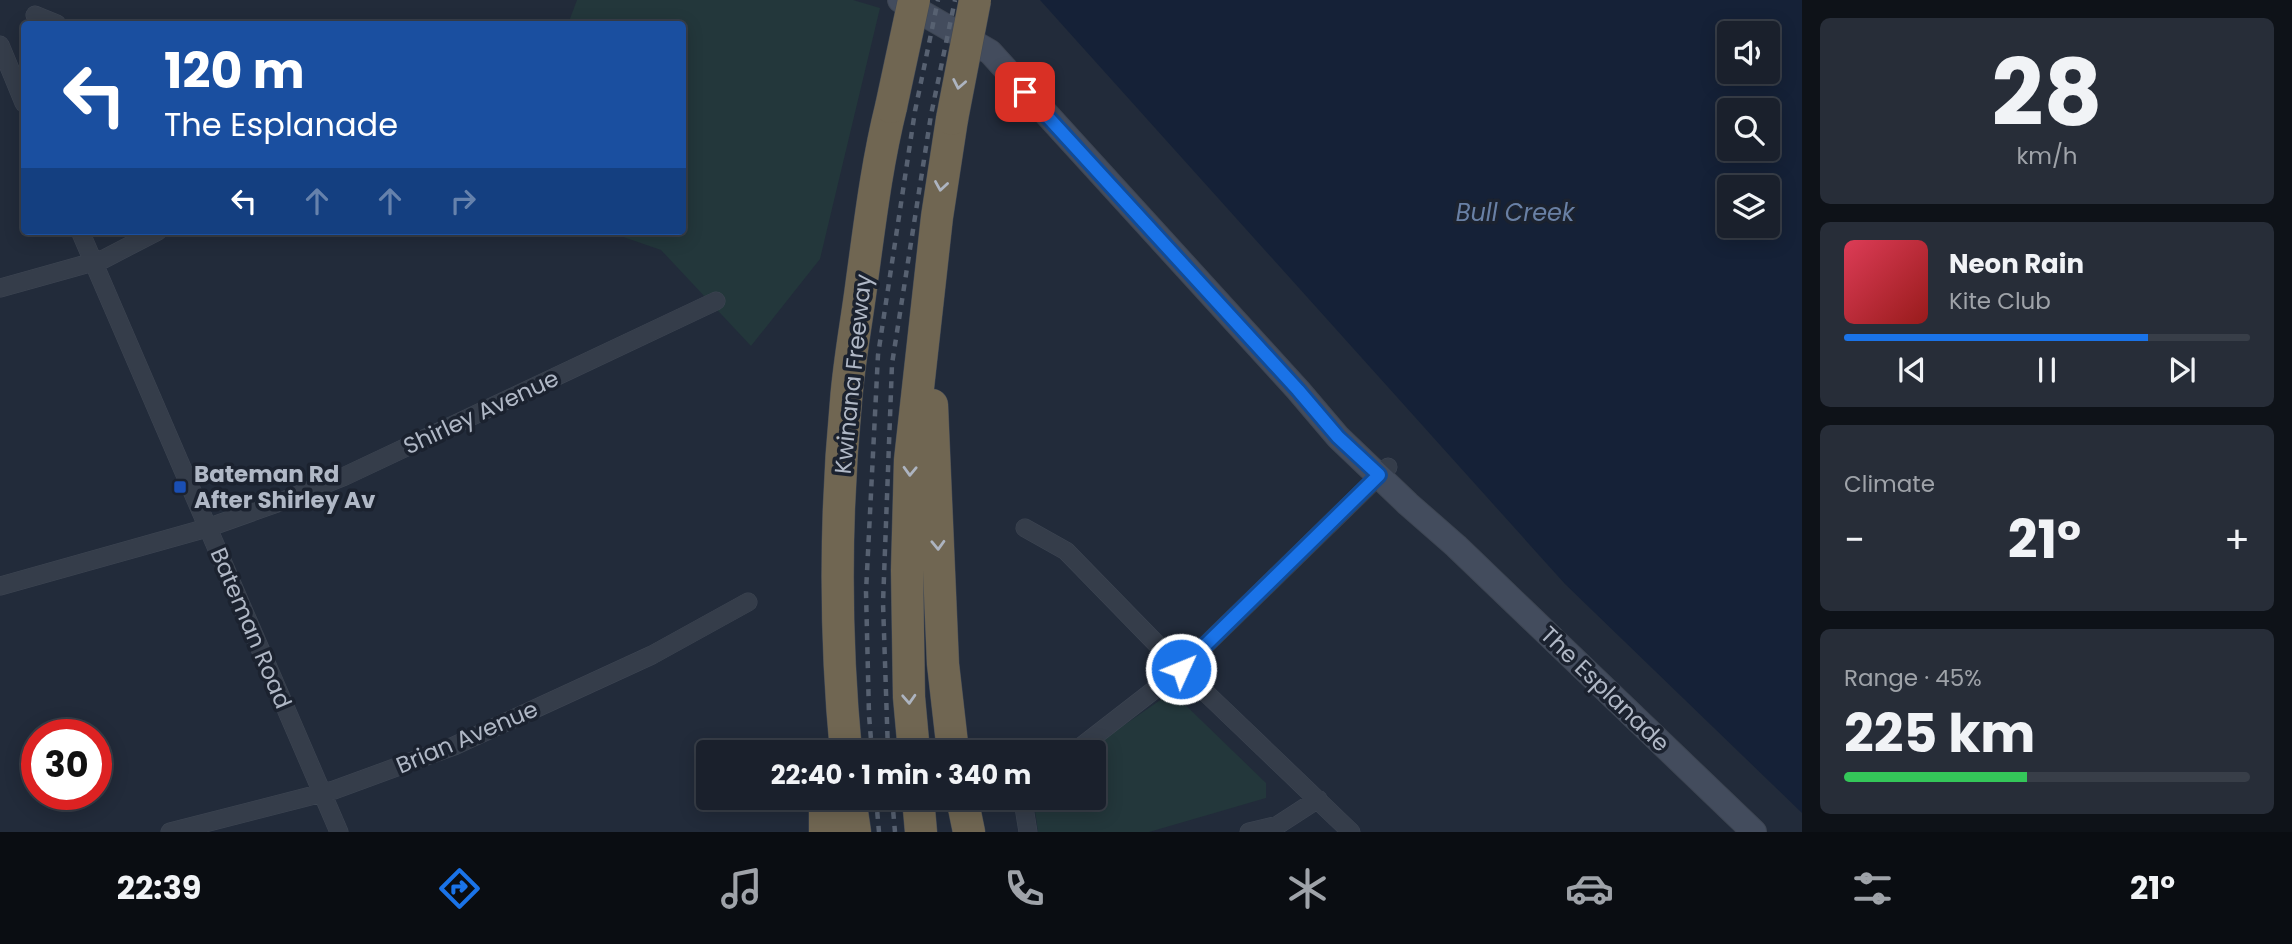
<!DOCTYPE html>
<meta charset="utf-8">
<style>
body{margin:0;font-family:Poppins,sans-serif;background:#272d38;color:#f1f3f6;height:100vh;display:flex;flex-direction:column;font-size:26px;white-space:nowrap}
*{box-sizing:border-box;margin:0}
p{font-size:23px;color:#9fa3a9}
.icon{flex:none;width:38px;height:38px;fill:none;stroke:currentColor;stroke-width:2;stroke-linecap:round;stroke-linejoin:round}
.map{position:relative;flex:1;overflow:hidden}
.details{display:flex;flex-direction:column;gap:18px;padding:18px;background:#0e1218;width:490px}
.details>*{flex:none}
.guide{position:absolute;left:21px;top:21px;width:665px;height:214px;border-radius:7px;box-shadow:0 4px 18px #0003,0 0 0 2px #383e48;background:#1a4fa0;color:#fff;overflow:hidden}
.tools{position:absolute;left:1717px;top:21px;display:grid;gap:14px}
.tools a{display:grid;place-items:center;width:63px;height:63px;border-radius:7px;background:#1a202c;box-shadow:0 4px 18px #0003,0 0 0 2px #383e48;font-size:35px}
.speed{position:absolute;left:21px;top:719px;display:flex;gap:14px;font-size:35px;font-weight:700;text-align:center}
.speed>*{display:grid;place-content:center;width:91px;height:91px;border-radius:50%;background:#1a202c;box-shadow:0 4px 18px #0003,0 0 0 2px #383e48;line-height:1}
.speed .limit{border:10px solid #d22;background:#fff;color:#111}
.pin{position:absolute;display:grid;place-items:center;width:60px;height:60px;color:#fff;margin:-30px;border-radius:14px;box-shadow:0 4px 10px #0006}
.me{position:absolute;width:77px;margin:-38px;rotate:46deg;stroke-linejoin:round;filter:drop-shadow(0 0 5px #0008)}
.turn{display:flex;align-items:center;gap:24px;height:147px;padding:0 28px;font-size:32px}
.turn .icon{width:91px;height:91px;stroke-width:2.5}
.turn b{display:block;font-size:49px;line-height:60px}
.lanes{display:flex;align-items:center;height:66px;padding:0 28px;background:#0003;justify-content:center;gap:35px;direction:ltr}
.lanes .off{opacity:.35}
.big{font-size:52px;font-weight:700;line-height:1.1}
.details .card{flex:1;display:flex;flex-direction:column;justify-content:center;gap:10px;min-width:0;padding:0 24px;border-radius:10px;background:#272d38}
.details .dial{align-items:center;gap:0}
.dial b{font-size:91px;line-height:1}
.song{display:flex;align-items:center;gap:21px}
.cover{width:84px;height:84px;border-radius:10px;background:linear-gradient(135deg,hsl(350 70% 55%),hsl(0 70% 35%))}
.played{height:7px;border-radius:4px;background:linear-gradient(90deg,#1a73e8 75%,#383e48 75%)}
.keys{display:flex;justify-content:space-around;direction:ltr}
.heat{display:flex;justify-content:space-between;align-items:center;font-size:38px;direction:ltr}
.charge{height:10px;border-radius:5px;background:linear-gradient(90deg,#34c759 45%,#383e48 0)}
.trip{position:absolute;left:696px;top:740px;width:410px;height:70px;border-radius:7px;background:#1a202c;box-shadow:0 4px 18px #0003,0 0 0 2px #383e48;font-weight:700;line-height:70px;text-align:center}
.tab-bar{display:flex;height:112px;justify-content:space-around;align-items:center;background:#0a0d12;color:#9fa3a9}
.tab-bar .icon{width:49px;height:49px}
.tab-bar .selected{color:#1a73e8}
.tab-bar b{font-size:32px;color:#f1f3f6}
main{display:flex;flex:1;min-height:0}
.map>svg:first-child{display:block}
.green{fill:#23373b}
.water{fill:#152137;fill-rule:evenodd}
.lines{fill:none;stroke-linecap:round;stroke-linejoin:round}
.street-casing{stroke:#3e4653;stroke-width:19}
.secondary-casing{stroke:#3e4653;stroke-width:26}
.highway-casing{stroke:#404855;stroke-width:33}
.street{stroke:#353d4a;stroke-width:18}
.secondary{stroke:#434c5d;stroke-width:24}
.highway{stroke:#706652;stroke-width:32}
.rail{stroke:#576171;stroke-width:4.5;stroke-dasharray:7 7;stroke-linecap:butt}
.highway-bridge-casing{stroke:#404855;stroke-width:33;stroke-linecap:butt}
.highway-bridge{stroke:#706652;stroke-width:32}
.oneway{stroke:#adb4c0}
.route-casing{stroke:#114b97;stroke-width:18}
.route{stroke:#1a73e8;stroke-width:12}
.transit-dot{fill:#1a4fb4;stroke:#1b222f;stroke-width:2.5}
.labels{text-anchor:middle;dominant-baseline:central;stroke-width:7;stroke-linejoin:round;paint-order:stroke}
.street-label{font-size:23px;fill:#b0b8c6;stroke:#1b222f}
.poi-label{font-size:23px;font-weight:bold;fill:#b0b8c6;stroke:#1b222f;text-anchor:start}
.water-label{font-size:24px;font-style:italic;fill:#6980a5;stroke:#1b222f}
</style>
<main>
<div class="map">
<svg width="1802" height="832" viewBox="0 0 1802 832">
<rect width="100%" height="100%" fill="#222b3a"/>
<!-- green -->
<path class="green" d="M577,0h276l27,8 -60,251 -69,87 -90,-96 -55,-19h76v-207h-114z
M1172,692l94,91v15l-117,34h-111l-4,-29 3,-5h57v-46h-9z"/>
<!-- water -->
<path class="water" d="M1040,0h762v813l-237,-229zM1729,33h39v39h-39zM1729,110h39v39h-39zM1729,187h39v39h-39z"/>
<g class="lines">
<defs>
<path id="street" d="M35,15l22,9
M0,45l24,58
M80,231l259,601
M0,288l104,-29 54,-28
M1025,528l41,23 115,118 170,163
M0,586l207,-58 73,-26 63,-25 373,-176
M1074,752l107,-83 207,-202
M1027,798l-3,9 4,25
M170,832l164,-42 120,-44 198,-91 96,-53
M1249,832l29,-7 40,-26"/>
<path id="secondary" d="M900,0l90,52 308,338 40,47 70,67 48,42 298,286"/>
<path id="highway" d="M932,405l11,259 10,88
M846,752c-11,-115 -11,-235 0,-351 3,-40 11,-81 16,-121 8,-58 15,-117 29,-173
M914,752l-5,-55 -2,-127 3,-110 27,-243 15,-98
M850,798l5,34
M918,798l3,34
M962,798l7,34
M825,832v-34"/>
</defs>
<!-- street casing -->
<use href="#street" class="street-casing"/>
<!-- secondary casing -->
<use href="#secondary" class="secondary-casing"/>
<!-- highway casing -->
<use href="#highway" class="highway-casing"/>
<!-- street -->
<use href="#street" class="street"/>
<!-- secondary -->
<use href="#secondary" class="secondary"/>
<!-- highway -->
<use href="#highway" class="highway"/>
<!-- rail -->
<path class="rail" d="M872,752l-3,-37 -3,-123 12,-237 37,-244 23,-111
M888,752l-5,-149 9,-239 39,-249 24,-115
M876,798l3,34
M892,798l3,34"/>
<defs>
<path id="highway-bridge" d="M891,107l23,-107
M952,119l23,-119"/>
</defs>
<!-- highway-bridge casing -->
<use href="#highway-bridge" class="highway-bridge-casing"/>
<!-- highway-bridge -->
<use href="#highway-bridge" class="highway-bridge"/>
</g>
<!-- one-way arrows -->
<defs><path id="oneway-chevron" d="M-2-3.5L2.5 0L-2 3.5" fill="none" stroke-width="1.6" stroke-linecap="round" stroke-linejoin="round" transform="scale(1.75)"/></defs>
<g class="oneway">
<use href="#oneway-chevron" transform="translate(959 84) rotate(101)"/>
<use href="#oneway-chevron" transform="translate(941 186) rotate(99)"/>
<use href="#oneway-chevron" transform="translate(910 471) rotate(92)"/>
<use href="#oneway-chevron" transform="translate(938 545) rotate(88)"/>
<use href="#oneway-chevron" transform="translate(909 699) rotate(87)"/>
</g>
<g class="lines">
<defs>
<path id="route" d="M1025,92l273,298 40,47 41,38 -198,194"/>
</defs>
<!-- route casing -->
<use href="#route" class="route-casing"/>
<!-- route -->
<use href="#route" class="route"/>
</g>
<!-- markers -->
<rect class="transit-dot" x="173" y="480" width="14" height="14" rx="3.5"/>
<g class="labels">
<!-- street labels -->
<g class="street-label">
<text transform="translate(853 374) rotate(-84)">Kwinana Freeway</text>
<text transform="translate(481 412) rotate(-25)">Shirley Avenue</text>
<text transform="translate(251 628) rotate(67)">Bateman Road</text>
<text transform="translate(1605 689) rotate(44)">The Esplanade</text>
<text transform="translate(467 737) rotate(-23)">Brian Avenue</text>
</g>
<!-- poi labels -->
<g class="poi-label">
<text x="194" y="474">Bateman Rd<tspan x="194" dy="26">After Shirley Av</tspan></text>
</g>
<!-- water labels -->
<g class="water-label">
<text x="1515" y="212">Bull Creek</text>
</g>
</g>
</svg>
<div class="tools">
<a><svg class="icon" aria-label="sound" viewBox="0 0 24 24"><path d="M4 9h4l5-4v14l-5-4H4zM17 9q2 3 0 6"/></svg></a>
<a><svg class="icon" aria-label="search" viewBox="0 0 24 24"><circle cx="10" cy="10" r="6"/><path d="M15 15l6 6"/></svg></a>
<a><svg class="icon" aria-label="layers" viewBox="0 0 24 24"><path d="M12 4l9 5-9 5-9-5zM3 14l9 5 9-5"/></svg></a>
</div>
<div class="speed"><div class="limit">30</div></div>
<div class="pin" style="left:1025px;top:92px;background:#d93025"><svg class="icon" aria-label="arrive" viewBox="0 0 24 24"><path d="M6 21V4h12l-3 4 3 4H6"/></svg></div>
<svg class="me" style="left:1181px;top:669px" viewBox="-20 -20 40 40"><circle r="17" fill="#1a73e8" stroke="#fff" stroke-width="3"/><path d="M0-11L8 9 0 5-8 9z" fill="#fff"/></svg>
<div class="trip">22:40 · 1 min · 340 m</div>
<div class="guide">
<div class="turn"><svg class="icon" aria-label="left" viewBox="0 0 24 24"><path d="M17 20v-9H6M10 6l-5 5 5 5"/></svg><div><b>120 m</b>The Esplanade</div></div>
<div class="lanes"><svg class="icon" aria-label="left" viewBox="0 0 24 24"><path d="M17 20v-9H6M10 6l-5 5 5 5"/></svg><svg class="icon off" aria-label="ahead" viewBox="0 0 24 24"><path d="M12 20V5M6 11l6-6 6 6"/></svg><svg class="icon off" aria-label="ahead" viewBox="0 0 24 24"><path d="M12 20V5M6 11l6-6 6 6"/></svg><svg class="icon off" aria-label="right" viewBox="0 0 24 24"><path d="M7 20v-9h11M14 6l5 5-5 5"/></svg></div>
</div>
</div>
<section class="details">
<div class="card dial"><b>28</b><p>km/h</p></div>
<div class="card">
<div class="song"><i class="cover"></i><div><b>Neon Rain</b><p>Kite Club</p></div></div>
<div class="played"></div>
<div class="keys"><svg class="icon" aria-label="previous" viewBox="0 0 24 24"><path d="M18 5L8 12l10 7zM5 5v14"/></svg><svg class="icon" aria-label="pause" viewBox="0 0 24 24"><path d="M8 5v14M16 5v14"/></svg><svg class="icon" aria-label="next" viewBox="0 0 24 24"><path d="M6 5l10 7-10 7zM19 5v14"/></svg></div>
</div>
<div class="card"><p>Climate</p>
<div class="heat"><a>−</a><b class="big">21°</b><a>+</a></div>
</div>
<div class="card"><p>Range · 45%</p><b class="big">225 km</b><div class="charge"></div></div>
</section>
</main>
<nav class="tab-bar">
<b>22:39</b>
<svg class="icon selected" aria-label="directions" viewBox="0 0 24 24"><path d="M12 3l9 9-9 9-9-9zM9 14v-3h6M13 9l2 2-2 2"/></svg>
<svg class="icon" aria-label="music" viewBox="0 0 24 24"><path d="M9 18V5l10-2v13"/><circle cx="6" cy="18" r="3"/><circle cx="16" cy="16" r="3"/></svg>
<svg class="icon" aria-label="phone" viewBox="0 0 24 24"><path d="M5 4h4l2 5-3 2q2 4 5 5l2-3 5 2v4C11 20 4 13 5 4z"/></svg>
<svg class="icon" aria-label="climate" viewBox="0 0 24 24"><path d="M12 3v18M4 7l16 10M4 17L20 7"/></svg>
<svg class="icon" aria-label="car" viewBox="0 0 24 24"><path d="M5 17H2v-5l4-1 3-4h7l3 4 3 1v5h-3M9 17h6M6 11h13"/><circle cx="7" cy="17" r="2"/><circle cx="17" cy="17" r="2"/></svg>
<svg class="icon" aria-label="filters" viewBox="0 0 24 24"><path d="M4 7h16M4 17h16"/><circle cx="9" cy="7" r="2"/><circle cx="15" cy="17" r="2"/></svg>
<b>21°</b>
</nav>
